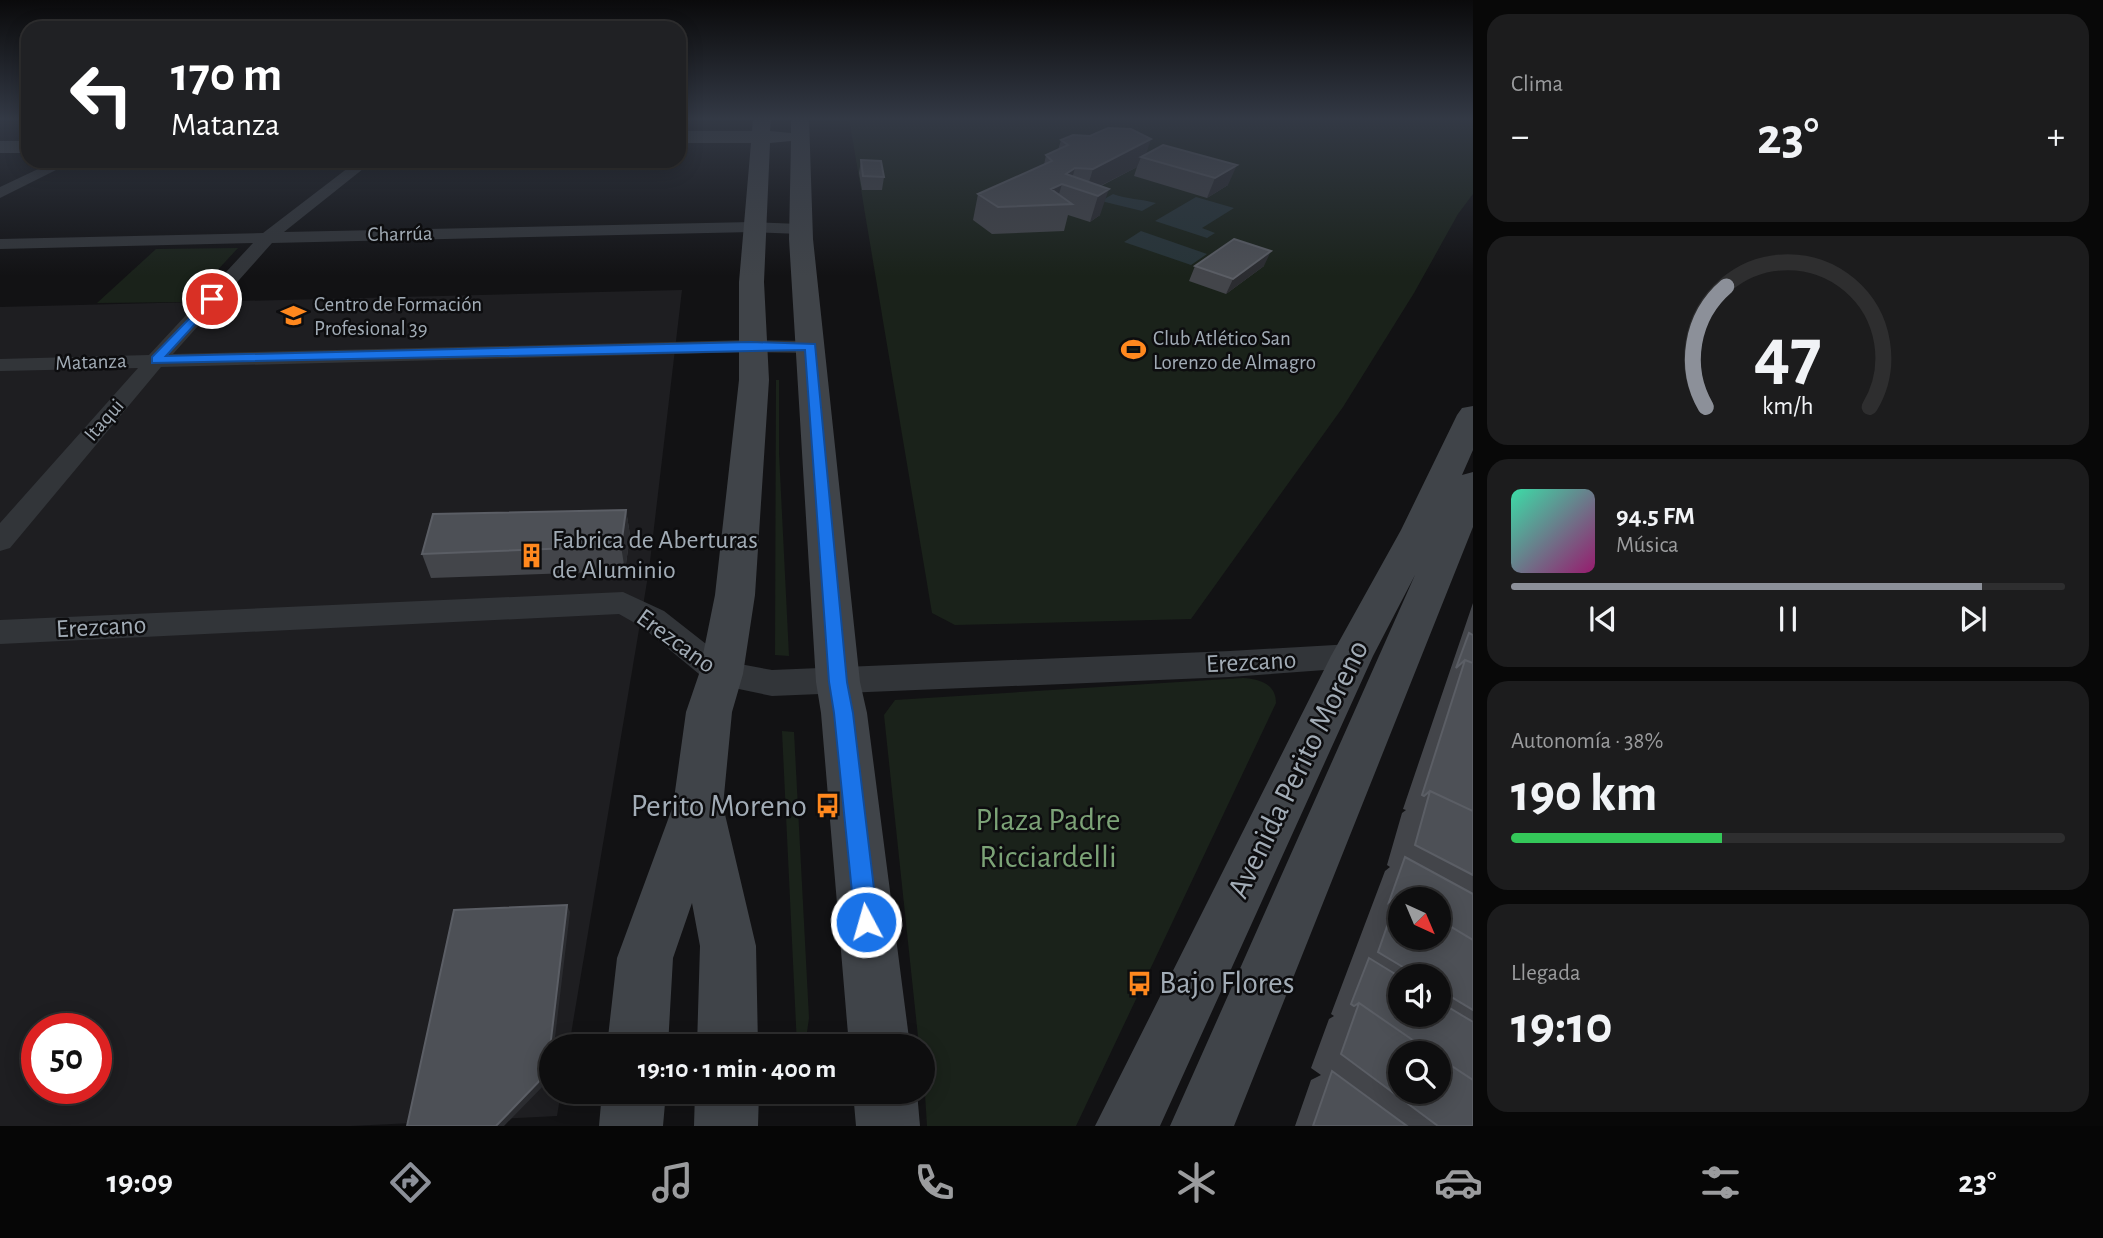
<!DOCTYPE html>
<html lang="es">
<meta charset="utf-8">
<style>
body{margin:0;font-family:"Alegreya Sans",sans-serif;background:#1c1c1d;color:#f1f3f6;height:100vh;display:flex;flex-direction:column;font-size:26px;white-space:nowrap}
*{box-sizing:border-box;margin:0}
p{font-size:23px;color:#9b9c9e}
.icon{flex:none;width:38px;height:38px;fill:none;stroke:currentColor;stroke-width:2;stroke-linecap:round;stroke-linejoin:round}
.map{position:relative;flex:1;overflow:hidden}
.side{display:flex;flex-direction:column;gap:14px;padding:14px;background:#080808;width:630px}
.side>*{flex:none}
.banner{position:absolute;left:21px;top:21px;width:665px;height:147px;border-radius:21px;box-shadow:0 4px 18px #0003,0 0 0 2px #2e2e2f;background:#202124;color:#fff;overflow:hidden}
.needle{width:46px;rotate:136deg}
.fabs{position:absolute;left:1388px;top:887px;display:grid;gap:14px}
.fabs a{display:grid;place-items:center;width:63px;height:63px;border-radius:50%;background:#0e0e0f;box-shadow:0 4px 18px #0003,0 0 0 2px #2e2e2f;font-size:35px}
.speed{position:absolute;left:21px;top:1013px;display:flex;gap:14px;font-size:35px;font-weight:700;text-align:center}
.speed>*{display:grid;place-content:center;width:91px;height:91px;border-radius:50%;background:#0e0e0f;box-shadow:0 4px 18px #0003,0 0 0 2px #2e2e2f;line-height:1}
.speed .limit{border:10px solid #d22;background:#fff;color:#111}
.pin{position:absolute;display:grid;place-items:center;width:60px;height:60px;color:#fff;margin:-30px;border:4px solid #fff;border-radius:50%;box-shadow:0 2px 7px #0007}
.me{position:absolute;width:77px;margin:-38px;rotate:354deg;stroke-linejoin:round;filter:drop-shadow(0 0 5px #0008)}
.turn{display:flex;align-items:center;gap:24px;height:147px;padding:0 35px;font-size:32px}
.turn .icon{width:91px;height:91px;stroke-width:2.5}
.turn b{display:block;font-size:49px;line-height:60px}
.big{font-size:52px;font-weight:600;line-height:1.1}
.side .tile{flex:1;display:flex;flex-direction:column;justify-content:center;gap:10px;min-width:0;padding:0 24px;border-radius:21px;background:#1c1c1d}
.side .dial{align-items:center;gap:0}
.dial svg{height:182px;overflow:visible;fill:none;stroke:#2e2e2f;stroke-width:7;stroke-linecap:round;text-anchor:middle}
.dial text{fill:#f1f3f6;stroke:none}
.song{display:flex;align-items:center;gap:21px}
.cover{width:84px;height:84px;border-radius:10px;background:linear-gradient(135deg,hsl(160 70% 55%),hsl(320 70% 35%))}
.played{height:7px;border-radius:4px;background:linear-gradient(90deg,#8c9099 85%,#2e2e2f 85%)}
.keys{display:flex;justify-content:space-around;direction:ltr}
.heat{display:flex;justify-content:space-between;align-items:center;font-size:38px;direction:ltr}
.charge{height:10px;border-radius:5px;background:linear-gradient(90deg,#34c759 38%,#2e2e2f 0)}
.trip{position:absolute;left:539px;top:1034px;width:396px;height:70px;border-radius:35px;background:#0e0e0f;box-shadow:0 4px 18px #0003,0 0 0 2px #2e2e2f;font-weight:600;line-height:70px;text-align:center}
.tab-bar{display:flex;height:112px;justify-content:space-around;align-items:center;background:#060606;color:#9b9c9e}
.tab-bar .icon{width:49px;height:49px}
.tab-bar .active{color:#8c9099}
.tab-bar b{font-size:32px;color:#f1f3f6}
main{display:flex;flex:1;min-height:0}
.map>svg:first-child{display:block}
.built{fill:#1e1e21;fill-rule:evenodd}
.green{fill:#1a221a}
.water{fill:#273438}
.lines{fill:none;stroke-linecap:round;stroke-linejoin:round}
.street{fill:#323539;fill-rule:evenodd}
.secondary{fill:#404449;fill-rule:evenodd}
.wall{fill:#43454a;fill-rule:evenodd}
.shaded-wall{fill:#2b2c30}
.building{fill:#4d5056;stroke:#5b5e65;stroke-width:2}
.route{fill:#1a73e8;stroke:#114b97;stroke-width:2}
.labels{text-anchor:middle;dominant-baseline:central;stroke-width:5;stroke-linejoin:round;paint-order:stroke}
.far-street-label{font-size:21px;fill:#a2acb6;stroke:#0d0d0f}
.far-poi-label{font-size:21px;fill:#a2acb6;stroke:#0d0d0f;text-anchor:start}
.poi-label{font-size:26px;fill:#a2acb6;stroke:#0d0d0f;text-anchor:start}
.street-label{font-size:26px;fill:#a2acb6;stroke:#0d0d0f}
.near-street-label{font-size:32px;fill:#a2acb6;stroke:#0d0d0f}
.near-poi-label{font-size:32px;fill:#a2acb6;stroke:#0d0d0f;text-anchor:end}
.near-park-label{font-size:32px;fill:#7ca377;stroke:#0d0d0f}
</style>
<main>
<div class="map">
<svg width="1473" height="1126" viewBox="0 0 1473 1126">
<rect width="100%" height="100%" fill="#121214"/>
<!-- built -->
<path class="built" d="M682,290l-33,280 -80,476h-18v46h10l-4,24 -206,10h-351v-819zM37,1029h59v59h-59z"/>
<!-- green -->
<path class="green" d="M849,118h624v76l-15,20 -44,79 -71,114 -152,212 -236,6 -23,-12z
M238,248l-50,54 -91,1 59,-54z
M776,380h3v73l10,203 -14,-1z
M1243,678c17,1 33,6 33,25l-200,423h-149l-5,-80h-3l-35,-331 11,-15z
M782,731l12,1 15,286 -4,28h-8z"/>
<!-- water -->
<path class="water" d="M1113,194c14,5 28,5 43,9l-14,8 -41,-10z
M1196,197l38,11 -32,20 13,5 -8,5 -52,-17z
M1141,231l66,23 -16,11 -67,-23z"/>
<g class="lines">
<!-- street -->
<path class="street" d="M55,161h19l-74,37v-11z
M357,161h16l-89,71 468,-10 48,2 8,5 -8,5 -48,-2 -480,11 -99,111 578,-14 60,1 7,2 3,4 -3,4 -7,2 -60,-1 -590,15 -151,181 -10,3v-28l138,-155 -138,3v-12l149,-4 104,-112 -253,6v-10l263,-6z
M623,592l41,19 65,51 43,8 458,-19 122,-7 11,3 5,9 -5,9 -11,3 -122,9 -458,19 -62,-13 -68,-56 -23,-13 -619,30v-24z"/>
<!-- secondary -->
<path class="secondary" d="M753,118h18l-1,13 21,2v-15h18l4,121 47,443 7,31 43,333h-61l-28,-333 -5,-31 -27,-443 2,-98 -21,2 -6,139 5,98 -14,215 -12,79 -11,38 -9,94 33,140 2,100h-61l3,-100 -8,-43 -19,55 -5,88h-61l10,-88 56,-152 13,-94 13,-38 16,-79 24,-215v-98l12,-139h-72v-12h73z
M0,141h28v12h-28z
M1473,406v44l-11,25 11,-3v55l-239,599h-64l245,-551 -42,81 -213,470h-65l236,-470 70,-126 56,-115 5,-7z
M602,1092h64l-3,34h-64z
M695,1092h64l-1,34h-64z
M853,1092h64l3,34h-64z"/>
</g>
<!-- wall -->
<path class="wall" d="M1061,140l85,14 17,-9 65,40 -21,13 -73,-22 3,-9 -36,19 -1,29 -10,7 -22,-7 -4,16 -72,3 -19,-14 5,-26 66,-29 2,-10 12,-5z
M861,160l23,17 -2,13h-20l-3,-17z
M1195,266h69l-38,28 -37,-13z
M626,510l4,25 -5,36 -194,7 -9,-24z
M1473,603v523h-178l16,-46 10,-5 -10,-7 18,-49 5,-3 -3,-2 54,-143 5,-4 -3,-2 15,-52 4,-3 -3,-1zM1400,976h38v39h-38z"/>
<!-- shaded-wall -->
<path class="shaded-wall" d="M1151,139l-6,19 -4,-1 -4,10 -49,25h-2l7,-23z
M1237,165l-9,20 -21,13 8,-20z
M1075,168l-5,18 -4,-12z
M1062,184l-6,20 -5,-15z
M1109,189l-9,26 -10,7 8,-26z
M1271,251l-7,15 -38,28 7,-15z
M626,510l4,25 -5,36 -4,-25z
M567,905l3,7 -16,134h-3v32l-47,48h-8z"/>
<!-- building -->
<path class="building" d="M1108,128l23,1 20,10 -58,30 -18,-1 -9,6 43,15 -11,7 -36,-12 -11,5 21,15 -74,3 -20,-13 74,-33 -6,-6 22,-10 -7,-5 12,-5 17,1z
M1163,145l74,20 -22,13 -74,-21z
M861,160l20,1 3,16 -21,-1z
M1234,239l37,12 -38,28 -38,-13z
M626,510l-5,36 -199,8 11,-40z
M1469,633l4,2v28l-8,-3 -9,8z
M1465,660l8,3v148l-43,-20 -6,5 -2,-1z
M1430,791l43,20v64l-58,-30z
M1405,857l68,37v46l-35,-21v-19h-33l-7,-5 -9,7z
M1398,895l7,5h-5v38h38v-19l35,21v70l-35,-21v-13h-20l-40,-24z
M567,905l-20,168 -51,53h-89l47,-216z
M1369,958l31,19v38h38v-14l35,21v58l-35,-23v-3h-5l-74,-51 -5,3 -3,-2z
M1359,1003l74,51h-33v38h38v-35l35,23v46h-35l-97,-72z
M1332,1071l75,55h-94z"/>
<!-- sky -->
<linearGradient id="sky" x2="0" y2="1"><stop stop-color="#0a0a0b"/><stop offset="0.43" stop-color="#333945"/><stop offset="1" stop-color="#333945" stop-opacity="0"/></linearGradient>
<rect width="1473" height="276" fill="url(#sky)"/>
<!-- route -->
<path class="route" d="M212,295l6,4 -2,2 -50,55 585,-14 64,2 32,338 6,31 25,209 -4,8 -8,4 -8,-4 -3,-8 -21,-209 -5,-31 -24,-332 -653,13v-6z"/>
<!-- icons -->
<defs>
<symbol id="school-bare" viewBox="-9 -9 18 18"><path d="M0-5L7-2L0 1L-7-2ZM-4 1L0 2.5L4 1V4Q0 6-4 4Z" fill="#ff881e" stroke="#0d0d0f" stroke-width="2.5" paint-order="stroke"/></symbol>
<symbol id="stadium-bare" viewBox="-9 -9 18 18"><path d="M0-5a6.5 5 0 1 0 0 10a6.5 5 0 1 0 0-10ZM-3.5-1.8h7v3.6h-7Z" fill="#ff881e" stroke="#0d0d0f" stroke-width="2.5" paint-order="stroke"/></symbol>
<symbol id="building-bare" viewBox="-9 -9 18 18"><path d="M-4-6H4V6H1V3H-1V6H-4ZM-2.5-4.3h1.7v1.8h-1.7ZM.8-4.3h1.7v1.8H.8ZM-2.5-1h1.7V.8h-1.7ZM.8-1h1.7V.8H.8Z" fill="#ff881e" stroke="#0d0d0f" stroke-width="2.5" paint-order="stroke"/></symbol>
<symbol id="bus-bare" viewBox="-9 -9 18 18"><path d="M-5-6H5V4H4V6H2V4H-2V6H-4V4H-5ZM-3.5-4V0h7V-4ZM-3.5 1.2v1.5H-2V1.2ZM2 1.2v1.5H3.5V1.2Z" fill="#ff881e" stroke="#0d0d0f" stroke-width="2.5" paint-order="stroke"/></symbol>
</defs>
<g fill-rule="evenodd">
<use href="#school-bare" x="276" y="298" width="35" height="35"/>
<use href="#stadium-bare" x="1116" y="332" width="35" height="35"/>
<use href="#building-bare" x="514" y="538" width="35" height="35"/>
<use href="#bus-bare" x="810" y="788" width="35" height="35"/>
<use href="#bus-bare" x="1122" y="966" width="35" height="35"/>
</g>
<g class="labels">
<!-- far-street labels -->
<g class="far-street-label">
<text transform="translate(400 234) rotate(-1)">Charrúa</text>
<text transform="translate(91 362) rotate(-2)">Matanza</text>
<text transform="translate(104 420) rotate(-49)">Itaqui</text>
</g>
<!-- far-poi labels -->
<g class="far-poi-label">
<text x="314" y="304">Centro de Formación<tspan x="314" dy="24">Profesional 39</tspan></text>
<text x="1153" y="338">Club Atlético San<tspan x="1153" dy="24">Lorenzo de Almagro</tspan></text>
</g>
<!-- poi labels -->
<g class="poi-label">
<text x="552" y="540">Fabrica de Aberturas<tspan x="552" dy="30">de Aluminio</tspan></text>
</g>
<!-- street labels -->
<g class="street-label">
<text transform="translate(101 627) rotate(-3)">Erezcano</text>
<text transform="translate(676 641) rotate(36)">Erezcano</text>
<text transform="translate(1251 662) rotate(-3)">Erezcano</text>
</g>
<!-- near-street labels -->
<g class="near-street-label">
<text transform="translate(1298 769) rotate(-64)">Avenida Perito Moreno</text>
</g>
<!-- near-poi labels -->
<g class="near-poi-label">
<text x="807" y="806">Perito Moreno</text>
<text x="1159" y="983" text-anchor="start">Bajo Flores</text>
</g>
<!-- near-park labels -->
<g class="near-park-label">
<text x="1048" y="820">Plaza Padre<tspan x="1048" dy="37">Ricciardelli</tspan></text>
</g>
</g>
</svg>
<div class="fabs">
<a><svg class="needle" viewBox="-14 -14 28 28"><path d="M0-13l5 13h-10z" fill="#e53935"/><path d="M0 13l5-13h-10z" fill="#9b9c9e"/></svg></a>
<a><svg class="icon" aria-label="sound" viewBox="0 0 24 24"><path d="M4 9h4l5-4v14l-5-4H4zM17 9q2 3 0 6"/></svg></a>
<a><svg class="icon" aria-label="search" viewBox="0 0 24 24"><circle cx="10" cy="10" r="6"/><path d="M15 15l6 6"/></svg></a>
</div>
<div class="speed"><div class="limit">50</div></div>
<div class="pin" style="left:212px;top:299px;background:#d93025"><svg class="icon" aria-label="arrive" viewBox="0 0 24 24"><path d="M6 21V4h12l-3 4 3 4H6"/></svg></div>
<svg class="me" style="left:866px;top:922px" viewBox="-20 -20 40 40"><circle r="17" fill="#1a73e8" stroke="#fff" stroke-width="3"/><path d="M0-11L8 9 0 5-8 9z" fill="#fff"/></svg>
<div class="trip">19:10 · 1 min · 400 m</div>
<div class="banner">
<div class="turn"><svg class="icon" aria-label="left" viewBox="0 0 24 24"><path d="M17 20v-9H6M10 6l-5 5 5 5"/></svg><div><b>170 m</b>Matanza</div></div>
</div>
</div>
<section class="side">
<div class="tile"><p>Clima</p>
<div class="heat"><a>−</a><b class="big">23°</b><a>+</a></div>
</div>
<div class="tile dial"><svg viewBox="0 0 100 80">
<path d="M14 69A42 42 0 1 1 86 69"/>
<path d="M14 69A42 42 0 0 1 23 16" stroke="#8c9099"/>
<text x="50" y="56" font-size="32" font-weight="700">47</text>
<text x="50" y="72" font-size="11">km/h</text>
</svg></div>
<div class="tile">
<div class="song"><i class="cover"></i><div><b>94.5 FM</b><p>Música</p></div></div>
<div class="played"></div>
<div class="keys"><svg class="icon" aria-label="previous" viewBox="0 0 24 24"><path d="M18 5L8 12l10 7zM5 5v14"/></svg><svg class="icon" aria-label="pause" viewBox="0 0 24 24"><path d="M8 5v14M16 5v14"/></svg><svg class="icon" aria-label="next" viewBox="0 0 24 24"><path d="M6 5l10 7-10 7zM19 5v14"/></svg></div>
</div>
<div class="tile"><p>Autonomía · 38%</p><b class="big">190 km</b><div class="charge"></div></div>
<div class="tile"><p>Llegada</p><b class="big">19:10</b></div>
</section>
</main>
<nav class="tab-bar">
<b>19:09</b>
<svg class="icon active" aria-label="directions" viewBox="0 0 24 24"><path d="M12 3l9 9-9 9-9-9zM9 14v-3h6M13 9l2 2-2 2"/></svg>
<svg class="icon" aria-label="music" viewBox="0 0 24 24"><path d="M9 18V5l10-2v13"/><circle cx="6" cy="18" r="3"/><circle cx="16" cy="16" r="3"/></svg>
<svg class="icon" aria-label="phone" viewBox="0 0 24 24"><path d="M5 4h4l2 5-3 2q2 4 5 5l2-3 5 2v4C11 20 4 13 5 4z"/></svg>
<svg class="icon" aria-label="climate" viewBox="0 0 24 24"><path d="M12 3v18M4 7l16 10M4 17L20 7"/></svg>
<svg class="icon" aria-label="car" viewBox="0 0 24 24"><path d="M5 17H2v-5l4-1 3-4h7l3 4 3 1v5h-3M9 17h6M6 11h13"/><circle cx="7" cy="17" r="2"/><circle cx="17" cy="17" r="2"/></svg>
<svg class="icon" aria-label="filters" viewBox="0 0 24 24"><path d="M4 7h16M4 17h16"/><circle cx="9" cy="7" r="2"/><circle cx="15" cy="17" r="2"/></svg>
<b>23°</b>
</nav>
